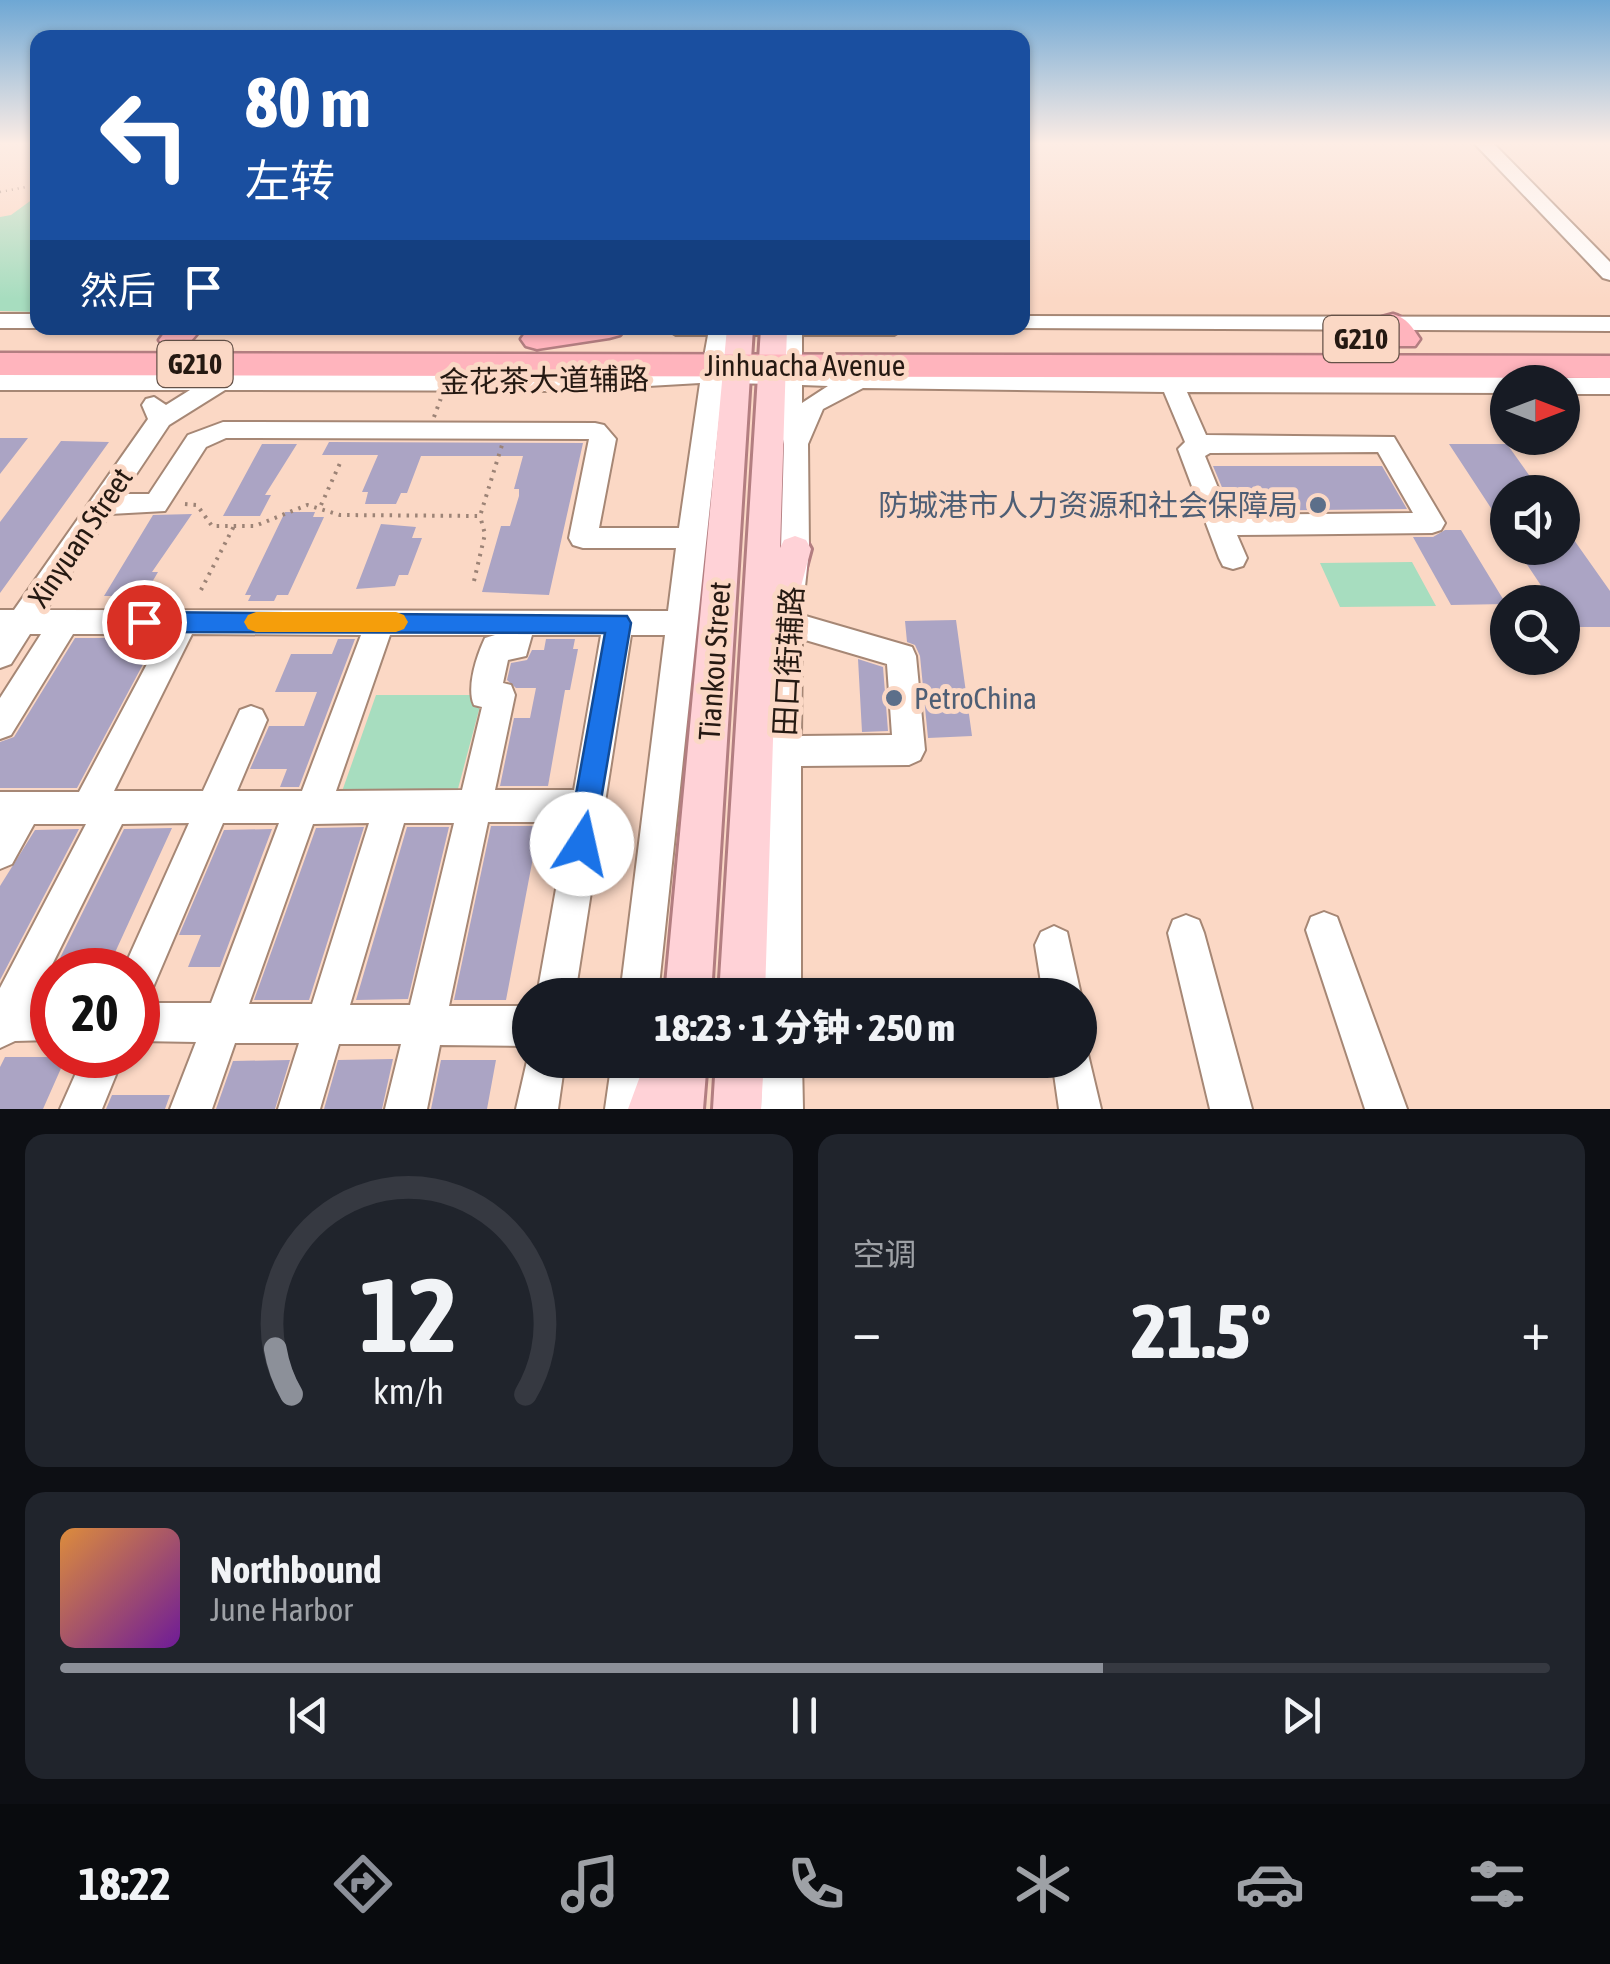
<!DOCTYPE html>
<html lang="zh">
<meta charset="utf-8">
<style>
body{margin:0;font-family:"Asap Condensed","Noto Sans SC",sans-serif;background:#20242c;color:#f1f3f6;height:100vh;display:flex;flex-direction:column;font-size:38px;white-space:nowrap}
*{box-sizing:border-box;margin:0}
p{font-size:32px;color:#9ea1a6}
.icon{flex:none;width:55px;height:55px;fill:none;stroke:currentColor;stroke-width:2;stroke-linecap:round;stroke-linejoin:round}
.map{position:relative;height:1109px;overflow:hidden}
.details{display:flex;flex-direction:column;gap:25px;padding:25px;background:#0d0f14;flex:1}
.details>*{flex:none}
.hud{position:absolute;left:30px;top:30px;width:1000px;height:305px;border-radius:20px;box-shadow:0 2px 8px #0004;background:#1a4fa0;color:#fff;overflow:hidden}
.needle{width:65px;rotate:90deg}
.tools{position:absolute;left:1490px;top:365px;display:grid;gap:20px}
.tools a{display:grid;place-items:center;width:90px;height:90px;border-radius:50%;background:#171b24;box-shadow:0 2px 8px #0004;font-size:50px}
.speed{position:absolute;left:30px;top:948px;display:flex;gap:20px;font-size:50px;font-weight:700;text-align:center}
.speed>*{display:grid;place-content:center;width:130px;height:130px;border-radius:50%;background:#171b24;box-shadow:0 2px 8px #0004;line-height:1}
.speed .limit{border:15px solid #d22;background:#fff;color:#111}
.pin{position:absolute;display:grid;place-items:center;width:85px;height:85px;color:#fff;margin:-42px;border:5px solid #fff;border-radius:50%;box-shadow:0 2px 10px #0007}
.me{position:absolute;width:110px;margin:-55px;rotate:10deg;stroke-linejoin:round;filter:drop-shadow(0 0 8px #0008)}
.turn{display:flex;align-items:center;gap:35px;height:210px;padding:0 50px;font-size:45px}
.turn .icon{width:130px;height:130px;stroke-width:2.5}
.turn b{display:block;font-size:70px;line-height:85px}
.then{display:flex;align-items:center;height:95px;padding:0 50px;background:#0003;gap:20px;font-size:38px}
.big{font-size:75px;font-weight:800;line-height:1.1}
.details .tile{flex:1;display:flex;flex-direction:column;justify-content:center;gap:15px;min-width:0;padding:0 35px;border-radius:20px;background:#20242c}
.details .dial{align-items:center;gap:0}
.dial svg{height:260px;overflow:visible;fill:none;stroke:#363941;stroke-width:7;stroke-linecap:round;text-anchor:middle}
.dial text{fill:#f1f3f6;stroke:none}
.song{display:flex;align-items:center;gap:30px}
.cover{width:120px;height:120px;border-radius:15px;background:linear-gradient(135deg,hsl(30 70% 55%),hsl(280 70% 35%))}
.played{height:10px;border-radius:5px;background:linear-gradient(90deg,#8c9099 70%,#363941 70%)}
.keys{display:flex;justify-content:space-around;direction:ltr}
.heat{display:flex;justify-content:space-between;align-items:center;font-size:55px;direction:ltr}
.details .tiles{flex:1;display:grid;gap:25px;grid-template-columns:1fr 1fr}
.tile:last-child{grid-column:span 2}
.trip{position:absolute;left:512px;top:978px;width:585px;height:100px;border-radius:50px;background:#171b24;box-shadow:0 2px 8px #0004;font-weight:800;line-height:100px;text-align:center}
.menu{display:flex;height:160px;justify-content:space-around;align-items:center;background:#090b0e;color:#9ea1a6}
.menu .icon{width:70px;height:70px}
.menu .selected{color:#8c9099}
.menu b{font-size:45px;color:#f1f3f6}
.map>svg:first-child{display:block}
.green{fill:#a7ddbf}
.building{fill:#aba4c4}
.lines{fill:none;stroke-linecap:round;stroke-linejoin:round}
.minor-casing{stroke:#a68775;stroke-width:4}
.major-casing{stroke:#b37e81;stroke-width:6}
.highway-casing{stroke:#b37e81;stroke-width:5}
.path-far1{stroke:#9c8376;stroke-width:2.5;stroke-dasharray:1 5;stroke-linecap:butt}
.path{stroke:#9c8376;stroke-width:4;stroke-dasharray:2.5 6;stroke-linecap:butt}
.minor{fill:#fff;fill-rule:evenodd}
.major{fill:#ffd2d7;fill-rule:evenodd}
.highway{fill:#ffb4bd;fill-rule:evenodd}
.route{fill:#1a73e8;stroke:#114b97;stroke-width:2.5}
.slow{fill:#f59e0b}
.service-dot{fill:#5c6f8a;stroke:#fbd8c5;stroke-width:4}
.labels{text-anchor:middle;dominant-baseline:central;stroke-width:10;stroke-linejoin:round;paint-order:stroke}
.shield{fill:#fbd8c5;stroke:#655248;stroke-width:2.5}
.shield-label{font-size:28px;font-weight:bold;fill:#251912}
.street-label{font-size:30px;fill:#251912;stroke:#fbd8c5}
.service-label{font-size:30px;fill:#4e5e75;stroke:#fbd8c5;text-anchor:end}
</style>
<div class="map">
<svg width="1610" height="1109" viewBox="0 0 1610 1109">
<rect width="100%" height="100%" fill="#fbd8c5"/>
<!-- green -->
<path class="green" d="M37,196v116l-37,-1v-94l11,-2z
M1412,562l24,44 -96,1 -20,-44z
M376,695h107l-28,105h-116z"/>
<!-- building -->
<path class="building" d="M0,438h28l-28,36z
M61,441l48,1 -109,151v-71z
M329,442l254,1 -34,152 -67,-3 19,-66h9l9,-30v-7h-5l9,-33h-102l-14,37h-6l-5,11h-31l3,-12h-6l16,-37h-56z
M262,444h35l-32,51h6l-11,21h-37z
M1449,444h58l34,48h-33v42z
M1213,466h169l25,43 -175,2z
M285,512h30l-2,5h11l-36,78h-11l-3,6h-26l3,-6h-6z
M192,514l-40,58h6l-14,24h-40l49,-81z
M1562,523l48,68v36h-43l-5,-8v-17h-10l-36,-54h46z
M381,524l35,3 -4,11h10l-14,37h-9l-4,11 -39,3z
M1445,530h16l45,74 -55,1 -38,-68h20z
M956,620l16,116 -44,2 -8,-82 -5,-11 -8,-3 -2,-21z
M75,638h82l-80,150h-77v-46l14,-5z
M338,639h17l-56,148h-19l7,-18h-37l19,-43h35l13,-34h-42l16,-38h41z
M546,639h29l-2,10h5l-8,41h-5l-17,96h-48l14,-68h16l6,-30h-20l-9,-8 4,-17 16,-3 5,-10h12z
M858,659l25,8 5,64 -26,1z
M491,826h48l-33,174h-52z
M364,827l-55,173h-55l62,-172z
M407,827h42l-41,172 -52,1z
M172,828l-65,142h-53l70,-141z
M79,829l-79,151v-94l35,-56z
M272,829l-52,138h-32l13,-32h-22l45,-105z
M5,1057h61l-23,52h-43v-42z
M393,1059l-11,50h-58l14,-49z
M290,1060l-15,49h-59l17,-48z
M441,1060h55l-9,49h-56z
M112,1095h58l-5,14h-59z"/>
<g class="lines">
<defs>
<path id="minor" d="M1475,144h19l116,118v18l-7,-2z
M0,314h38l1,14h-39z
M1022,316l588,1v14l-596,-3h8z
M665,328h240l-11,7h-92v34l97,6 609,2 10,5h-10v11l-321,-1 19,43 188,2 51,86 -4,7 -9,3 -195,2 10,23 -4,8 -10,3 -10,-3 -4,-8 -41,-109 7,-7 -21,-50 -301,-4 -40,21 -15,35 1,105 -7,66 110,32 4,9 9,94 -5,10 -11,5 -108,1v229h-38l6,-229 -11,-5 -5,-10 5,-10 11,-5 3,-113 9,-74 3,-105 -6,-28 1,-32 -56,-1 -65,612h-38l45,-360h-34l-56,360h-38l31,-173h-80l-39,184h81v40l-90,-1 -13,64h-42l16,-65h-62l-19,65h-42l21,-66h-64l-23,66h-42l26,-67 -58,-1v-38h73l68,-180h-56l-72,169 -13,6v-28h-15l66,-147 -67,1 -88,177 18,1v38l-37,1 -15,7v-60l86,-164h-52l-22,40 -12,5v-77h79l84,-158h-90l-62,101 -11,4v-41l41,-64h-11l-19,30 -11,4v-58h14l134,-191 -6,-14 4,-6 8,-2 12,8 24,-15h-190v-16l562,1 140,-7 6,-33h-32zM730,335h50l-1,34 -54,-1zM700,383l-21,145h-80l17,-89 -12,-14 -9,-2 -372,-1 -35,13 -39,59h-26l46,-69 56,-35 337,1zM802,385l26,1 -26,17zM226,438l363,1 -20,99 4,7 10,3h93l-8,63 -622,-1 64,-96 55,-3 41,-64zM1378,452l35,61 -184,2 -24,-59 5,-3zM192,634l169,1 -59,156h-65l30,-71 -5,-10 -11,-4 -11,4 -37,81h-89zM390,635h105l-10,3c-8,17 -19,49 -11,67l8,2 -20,83 -126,1zM532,635h69l-27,155h-79l20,-95 -4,-10 -8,-2 5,-23 18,-4zM802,639l85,25 5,71 -91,1zM369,823l-57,181h-63l64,-180zM404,823h50l-44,182h-60z
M1562,378h48v16h-48v-12h-9z
M1324,912l13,5 70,192h-42l-59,-179 5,-13z
M1186,915l13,5 5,13 48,176h-42l-42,-176 5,-13z
M1054,926l13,6 14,63 -1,3 -37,-3 -8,-50 6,-13z
M1080,1043l6,3 15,63h-42l-7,-49h28z
M530,1048v12h35l-7,49h-42z
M84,1055h40l-22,54h-42z
M612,1060h40l-5,49h-42z
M762,1060h40l1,49h-42z"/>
<path id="major" d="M727,328h26l-42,667h-46z
M761,328h26l-7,220 4,-8 11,-4 11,4 5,9 -22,82 -5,10 -8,3 -11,351h-46z
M646,1060h61l-4,49h-75z
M716,1060h48l-3,49h-48z"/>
<path id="highway" d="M1393,314c14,4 19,13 27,25l-5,7h-22l-16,-22 5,-7z
M168,328h33c-11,16 -18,24 -37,19l-5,-7z
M546,328h79l-5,7 -11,3 -72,11 -11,-3 -5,-7 5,-7z
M0,353l1610,3v22l-1610,-3z"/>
</defs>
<!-- minor casing -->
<use href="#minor" class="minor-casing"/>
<!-- major casing -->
<use href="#major" class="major-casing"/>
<!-- highway casing -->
<use href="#highway" class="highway-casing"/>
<!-- path-far1 -->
<path class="path-far1" d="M0,192l26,-5"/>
<!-- path -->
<path class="path" d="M434,417l7,-19
M185,504l12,1 15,21h43l52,-21 33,10 140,1 22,-71
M321,505l20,-44
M474,581l11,-47 -5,-18
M201,590l33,-64"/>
<!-- minor -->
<use href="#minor" class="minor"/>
<!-- major -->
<use href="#major" class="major"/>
<!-- highway -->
<use href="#highway" class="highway"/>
</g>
<!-- sky -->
<linearGradient id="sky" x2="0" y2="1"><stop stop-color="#6ea7d4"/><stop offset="0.48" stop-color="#fdede5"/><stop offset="1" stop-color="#fdede5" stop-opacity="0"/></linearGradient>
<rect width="1610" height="299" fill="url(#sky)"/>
<!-- route -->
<path class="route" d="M144,612l483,4 4,7 -39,230 -10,5 -11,-5 -4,-9 38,-211 -461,-1 -8,-3 -4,-7 4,-7z"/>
<!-- slow -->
<path class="slow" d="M256,612h140l8,3 4,7 -4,7 -8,3h-140l-8,-3 -4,-7 4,-7z"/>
<!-- markers -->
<g class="service-dot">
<circle cx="1318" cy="505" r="10"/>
<circle cx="894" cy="698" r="10"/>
</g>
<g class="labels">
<!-- shield labels -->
<g class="shield">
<rect x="1323.5" y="316" width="75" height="46" rx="8"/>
<rect x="157.5" y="341" width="75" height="46" rx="8"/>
</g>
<g class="shield-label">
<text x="1361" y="339">G210</text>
<text x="195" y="364">G210</text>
</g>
<!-- street labels -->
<g class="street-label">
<text x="805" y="365">Jinhuacha Avenue</text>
<text transform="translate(544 380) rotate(-1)">金花茶大道辅路</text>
<text transform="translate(80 537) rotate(-56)">Xinyuan Street</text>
<text transform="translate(714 661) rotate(-86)">Tiankou Street</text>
<text transform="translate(788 661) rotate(-87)">田口街辅路</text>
</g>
<!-- service labels -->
<g class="service-label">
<text x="1298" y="505">防城港市人力资源和社会保障局</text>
<text x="914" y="698" text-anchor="start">PetroChina</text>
</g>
</g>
</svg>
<div class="tools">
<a><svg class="needle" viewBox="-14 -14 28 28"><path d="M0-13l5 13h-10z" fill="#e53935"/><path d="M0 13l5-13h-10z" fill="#9ea1a6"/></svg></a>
<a><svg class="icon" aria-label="sound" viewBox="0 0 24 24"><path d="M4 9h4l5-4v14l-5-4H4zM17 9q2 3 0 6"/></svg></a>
<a><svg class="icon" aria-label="search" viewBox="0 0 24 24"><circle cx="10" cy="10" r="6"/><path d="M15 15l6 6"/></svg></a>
</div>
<div class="speed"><div class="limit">20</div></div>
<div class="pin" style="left:144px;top:622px;background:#d93025"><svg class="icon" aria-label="arrive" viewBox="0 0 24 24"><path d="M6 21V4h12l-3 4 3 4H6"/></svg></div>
<svg class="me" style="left:582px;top:844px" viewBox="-20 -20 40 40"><circle r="19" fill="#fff"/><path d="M0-13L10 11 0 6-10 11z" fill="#1a73e8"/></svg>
<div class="trip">18:23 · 1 分钟 · 250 m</div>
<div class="hud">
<div class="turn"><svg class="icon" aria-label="left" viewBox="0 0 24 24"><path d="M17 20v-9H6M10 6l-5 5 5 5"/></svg><div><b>80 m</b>左转</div></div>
<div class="then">然后<svg class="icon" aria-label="arrive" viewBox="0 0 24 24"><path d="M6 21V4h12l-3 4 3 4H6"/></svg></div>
</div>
</div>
<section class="details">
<div class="tiles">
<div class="tile dial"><svg viewBox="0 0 100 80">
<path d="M14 69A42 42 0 1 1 86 69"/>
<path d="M14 69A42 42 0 0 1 9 55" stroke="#8c9099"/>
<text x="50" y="56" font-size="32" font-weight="700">12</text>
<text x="50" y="72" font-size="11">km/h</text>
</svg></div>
<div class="tile"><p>空调</p>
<div class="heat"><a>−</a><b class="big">21.5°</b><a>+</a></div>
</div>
<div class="tile">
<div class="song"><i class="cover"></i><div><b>Northbound</b><p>June Harbor</p></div></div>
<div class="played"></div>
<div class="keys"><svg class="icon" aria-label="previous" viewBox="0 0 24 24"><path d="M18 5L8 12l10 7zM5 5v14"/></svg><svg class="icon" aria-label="pause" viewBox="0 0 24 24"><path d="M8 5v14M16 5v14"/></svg><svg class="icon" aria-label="next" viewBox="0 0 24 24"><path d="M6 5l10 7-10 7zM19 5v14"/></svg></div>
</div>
</div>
</section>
<nav class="menu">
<b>18:22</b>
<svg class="icon selected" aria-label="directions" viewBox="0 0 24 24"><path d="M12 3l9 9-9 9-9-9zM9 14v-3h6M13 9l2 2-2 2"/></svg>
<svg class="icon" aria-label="music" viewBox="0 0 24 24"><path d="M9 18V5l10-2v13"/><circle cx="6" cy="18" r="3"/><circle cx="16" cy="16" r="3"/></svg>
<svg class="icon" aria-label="phone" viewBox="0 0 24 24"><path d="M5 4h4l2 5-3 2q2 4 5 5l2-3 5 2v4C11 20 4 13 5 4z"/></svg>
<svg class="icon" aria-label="climate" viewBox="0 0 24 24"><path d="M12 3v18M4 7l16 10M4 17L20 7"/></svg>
<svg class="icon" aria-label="car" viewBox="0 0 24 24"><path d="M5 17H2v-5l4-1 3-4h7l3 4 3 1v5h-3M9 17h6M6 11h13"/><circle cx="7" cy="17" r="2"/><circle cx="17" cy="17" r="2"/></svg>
<svg class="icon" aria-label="filters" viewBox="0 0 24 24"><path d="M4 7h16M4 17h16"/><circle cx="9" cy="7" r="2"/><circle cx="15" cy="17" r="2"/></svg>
</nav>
